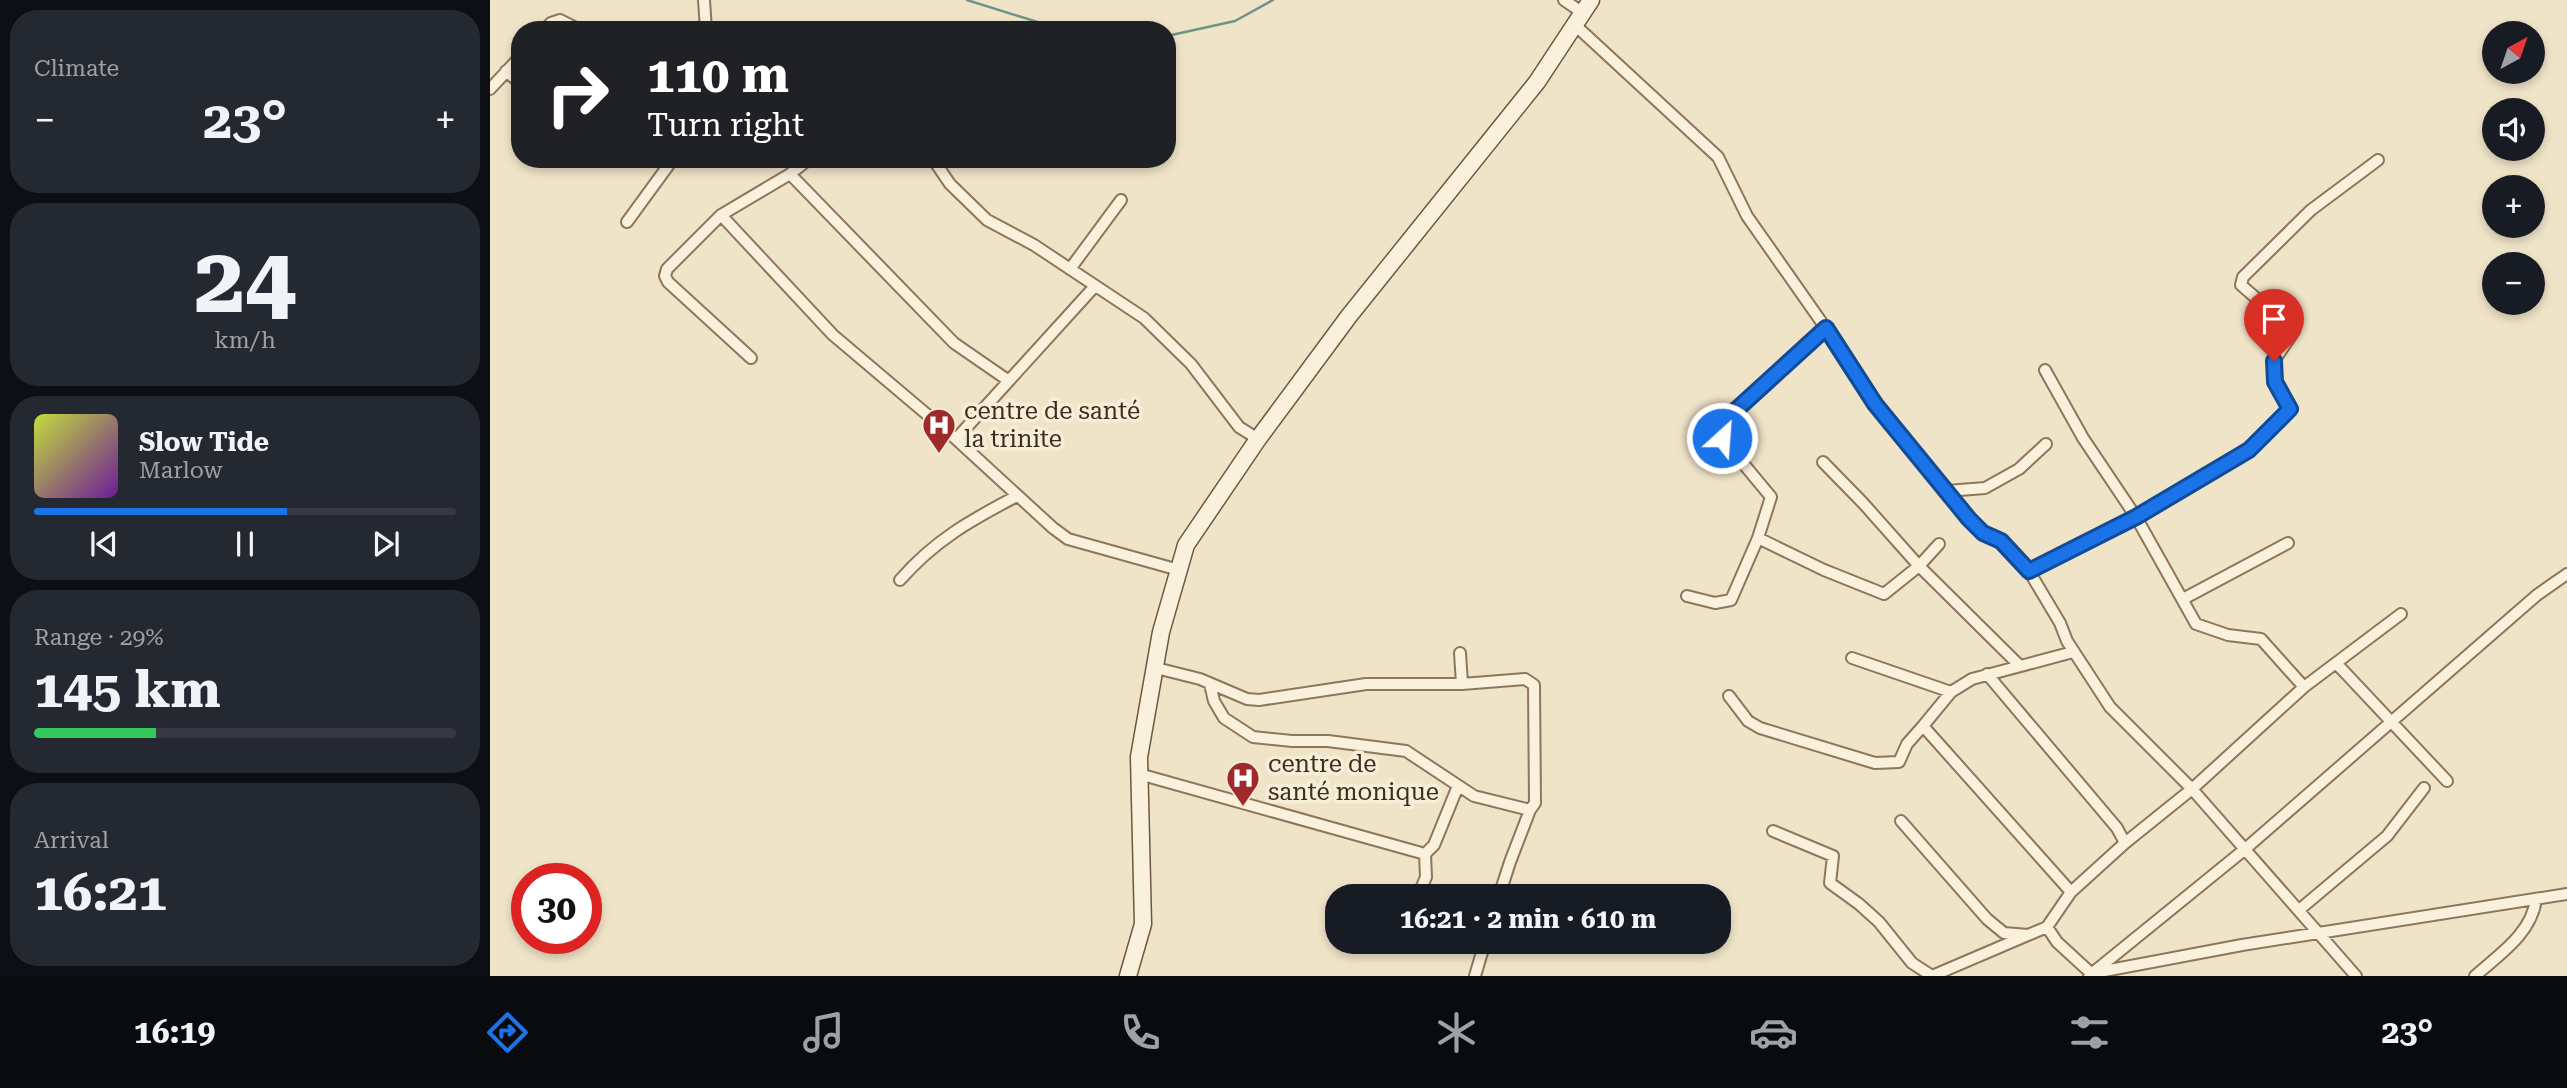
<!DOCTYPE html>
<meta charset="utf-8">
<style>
body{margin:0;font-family:"Roboto Serif",serif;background:#242831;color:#f1f3f6;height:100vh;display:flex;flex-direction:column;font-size:26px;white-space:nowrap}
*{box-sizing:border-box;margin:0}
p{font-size:23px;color:#9ea1a6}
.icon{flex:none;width:38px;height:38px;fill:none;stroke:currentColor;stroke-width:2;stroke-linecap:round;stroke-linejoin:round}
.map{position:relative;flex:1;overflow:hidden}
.drawer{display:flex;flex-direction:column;gap:10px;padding:10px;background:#0d0f14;width:490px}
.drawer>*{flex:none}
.top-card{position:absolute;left:21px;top:21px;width:665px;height:147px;border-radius:28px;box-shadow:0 4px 10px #0003;background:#202124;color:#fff;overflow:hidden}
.needle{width:46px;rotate:40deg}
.controls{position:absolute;left:1992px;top:21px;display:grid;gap:14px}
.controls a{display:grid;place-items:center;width:63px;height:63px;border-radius:50%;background:#171b24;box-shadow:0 4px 10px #0003;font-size:35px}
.speed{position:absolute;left:21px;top:863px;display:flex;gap:14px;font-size:35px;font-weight:700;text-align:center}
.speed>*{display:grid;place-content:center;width:91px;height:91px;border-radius:50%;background:#171b24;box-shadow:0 4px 10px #0003;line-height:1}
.speed .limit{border:10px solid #d22;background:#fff;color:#111}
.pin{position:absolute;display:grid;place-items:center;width:60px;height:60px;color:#fff;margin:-72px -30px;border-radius:50% 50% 50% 0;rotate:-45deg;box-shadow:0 0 7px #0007}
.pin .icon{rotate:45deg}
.me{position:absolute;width:77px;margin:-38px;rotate:26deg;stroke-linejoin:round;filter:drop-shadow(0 0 5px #0008)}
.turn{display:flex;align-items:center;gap:24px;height:147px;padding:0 21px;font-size:32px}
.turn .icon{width:91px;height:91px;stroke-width:2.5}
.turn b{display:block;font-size:49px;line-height:60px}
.big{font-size:52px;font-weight:700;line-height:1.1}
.drawer .widget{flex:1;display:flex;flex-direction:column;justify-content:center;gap:10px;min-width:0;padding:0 24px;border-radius:28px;background:#242831}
.drawer .dial{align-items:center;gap:0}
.dial b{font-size:91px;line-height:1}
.song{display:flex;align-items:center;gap:21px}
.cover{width:84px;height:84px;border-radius:10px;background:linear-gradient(135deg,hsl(70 70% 55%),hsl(280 70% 35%))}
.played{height:7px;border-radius:4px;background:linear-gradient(90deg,#1a73e8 60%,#363941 60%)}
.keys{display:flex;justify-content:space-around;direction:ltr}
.heat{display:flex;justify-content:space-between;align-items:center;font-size:38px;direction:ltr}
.charge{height:10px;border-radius:5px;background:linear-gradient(90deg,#34c759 29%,#363941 0)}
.trip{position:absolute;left:835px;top:884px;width:406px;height:70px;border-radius:28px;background:#171b24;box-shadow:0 4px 10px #0003;font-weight:700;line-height:70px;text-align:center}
.tabs{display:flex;height:112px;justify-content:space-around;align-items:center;background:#090b0e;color:#9ea1a6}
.tabs .icon{width:49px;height:49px}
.tabs .selected{color:#1a73e8}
.tabs b{font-size:32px;color:#f1f3f6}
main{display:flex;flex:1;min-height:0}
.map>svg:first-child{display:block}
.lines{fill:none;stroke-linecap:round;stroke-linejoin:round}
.stream{stroke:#6f938a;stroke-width:2.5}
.minor-casing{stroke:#8d765c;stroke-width:14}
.secondary-casing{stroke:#6f573f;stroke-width:19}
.minor{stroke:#faf1dc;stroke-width:10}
.secondary{stroke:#faf1dc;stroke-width:16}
.route-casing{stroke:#114b97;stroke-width:18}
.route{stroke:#1a73e8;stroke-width:12}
.labels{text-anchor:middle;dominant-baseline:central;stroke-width:7;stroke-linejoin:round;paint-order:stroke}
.poi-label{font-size:24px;fill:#3d2e20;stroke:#f7eed8;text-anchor:start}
</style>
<main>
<section class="drawer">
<div class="widget"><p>Climate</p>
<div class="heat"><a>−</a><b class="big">23°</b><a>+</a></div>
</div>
<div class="widget dial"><b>24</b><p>km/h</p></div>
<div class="widget">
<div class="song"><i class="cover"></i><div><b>Slow Tide</b><p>Marlow</p></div></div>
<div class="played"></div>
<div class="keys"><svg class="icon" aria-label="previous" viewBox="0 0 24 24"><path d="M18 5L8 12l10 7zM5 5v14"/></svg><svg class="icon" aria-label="pause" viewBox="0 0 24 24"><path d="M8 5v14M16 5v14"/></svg><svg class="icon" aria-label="next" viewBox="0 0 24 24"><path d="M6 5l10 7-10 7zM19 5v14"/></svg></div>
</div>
<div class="widget"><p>Range · 29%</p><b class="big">145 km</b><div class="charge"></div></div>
<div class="widget"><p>Arrival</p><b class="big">16:21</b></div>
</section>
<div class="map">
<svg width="2077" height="976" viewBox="0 0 2077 976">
<rect width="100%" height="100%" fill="#f0e4c8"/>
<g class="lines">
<!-- stream -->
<path class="stream" d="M477,0l96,30
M677,36l68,-15 38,-21"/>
<defs>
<path id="minor" d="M214,0l2,30
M1074,0l19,13
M1085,25l143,132 29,59 73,104 55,84 94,115 14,14 18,8 28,30 31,52 7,18 43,66 82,82 164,187
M54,30l7,-7 9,-3 20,10
M16,71l14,12
M0,89l30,-32
M443,159l17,25 37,36 47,25 110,73 47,46 48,63 19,12
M300,174l164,169 55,38
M231,215l112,120 123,104 97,89 15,11 111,31
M137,222l46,-63
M580,269l51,-69
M261,358l-83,-76 -3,-6 2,-7 54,-54 69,-41 19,-15
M1555,370l38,68 53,79 60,107 32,11 33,4 43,48
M466,439l139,-153
M1333,462l40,41 56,63 100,99
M1457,491l38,-3 34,-19 27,-25
M1268,538l66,32 60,24 35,-28 20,-22
M1539,571l107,-54 113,-67 41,-41 -15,-27 -1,-21 20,-30 -53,-46 2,-8 68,-67 67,-50
M410,580c35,-40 71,-60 117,-84
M1197,596l28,7 16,-3 27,-62 13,-41 -49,-59v-16l104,-94
M1693,599l105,-56
M1362,658l99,34
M1846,663l111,118
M666,668l44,11 47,20 12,1 107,-16h96l-2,-31
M1497,674l130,154 8,15
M720,684l4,17 10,17 29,19 39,4h36l78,10 68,45 56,14
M972,684l63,-5 9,6 1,118 -5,7 -20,52 -11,34
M1239,696l19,25 12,7 115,35 24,-1 8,-18 16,-18
M649,774l286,80 9,-9 24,-59
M1411,821l86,98 17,14 24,2 19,-8
M1283,831l60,25 -3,27 29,21 20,18 33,41 20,13 96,-41
M1581,892l-148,-166 28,-34 21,-13 101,-27
M928,896l8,-19 -1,-23
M1809,910l88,-74 37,-48
M1604,973l148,-28 325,-51
M985,976l10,-34
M1599,976l155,-126 293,-255 30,-21
M1604,976l-37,-34 -10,-15 24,-35 54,-49 67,-54 112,-102 97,-73
M1985,976c25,-22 57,-43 61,-77"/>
<path id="secondary" d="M638,976l15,-52 -4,-167 22,-125 25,-87 72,-106 91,-123 188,-234 54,-82"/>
</defs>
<!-- minor casing -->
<use href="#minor" class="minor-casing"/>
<!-- secondary casing -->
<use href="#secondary" class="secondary-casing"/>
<!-- minor -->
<use href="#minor" class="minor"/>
<!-- secondary -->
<use href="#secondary" class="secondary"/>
</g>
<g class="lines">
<defs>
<path id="route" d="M1232,438l1,-16 103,-94 49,76 94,115 14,14 18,8 28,30 107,-54 113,-67 41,-41 -15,-27 -1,-21"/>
</defs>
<!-- route casing -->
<use href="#route" class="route-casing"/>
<!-- route -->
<use href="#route" class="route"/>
</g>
<!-- icons -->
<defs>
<symbol id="hospital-pin" viewBox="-11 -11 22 30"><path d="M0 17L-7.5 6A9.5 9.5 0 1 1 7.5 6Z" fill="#9e2a2b" stroke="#f7eed8"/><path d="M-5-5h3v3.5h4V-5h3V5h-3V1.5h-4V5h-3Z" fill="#fff"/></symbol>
</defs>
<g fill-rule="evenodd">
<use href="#hospital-pin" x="430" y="406" width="38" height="52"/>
<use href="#hospital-pin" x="734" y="759" width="38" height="52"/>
</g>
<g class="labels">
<!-- poi labels -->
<g class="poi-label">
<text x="474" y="411">centre de santé<tspan x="474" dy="28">la trinite</tspan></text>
<text x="778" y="764">centre de<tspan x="778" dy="28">santé monique</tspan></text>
</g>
</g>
</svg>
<div class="controls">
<a><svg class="needle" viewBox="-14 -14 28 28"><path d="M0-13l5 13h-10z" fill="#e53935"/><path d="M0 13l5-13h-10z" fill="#9ea1a6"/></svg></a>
<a><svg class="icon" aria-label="sound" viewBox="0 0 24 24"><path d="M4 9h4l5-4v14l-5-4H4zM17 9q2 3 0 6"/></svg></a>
<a>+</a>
<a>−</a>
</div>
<div class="speed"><div class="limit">30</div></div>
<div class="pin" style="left:1784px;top:361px;background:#d93025"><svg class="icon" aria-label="arrive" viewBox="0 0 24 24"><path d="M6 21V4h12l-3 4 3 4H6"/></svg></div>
<svg class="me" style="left:1232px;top:438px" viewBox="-20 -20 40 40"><circle r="17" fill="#1a73e8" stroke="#fff" stroke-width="3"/><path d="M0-11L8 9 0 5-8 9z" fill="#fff"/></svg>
<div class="trip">16:21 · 2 min · 610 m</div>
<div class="top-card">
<div class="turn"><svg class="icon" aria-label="right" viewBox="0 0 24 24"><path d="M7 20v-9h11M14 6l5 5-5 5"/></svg><div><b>110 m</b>Turn right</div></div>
</div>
</div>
</main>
<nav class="tabs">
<b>16:19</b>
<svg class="icon selected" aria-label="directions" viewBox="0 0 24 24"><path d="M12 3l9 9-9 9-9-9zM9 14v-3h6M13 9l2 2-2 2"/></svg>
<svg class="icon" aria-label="music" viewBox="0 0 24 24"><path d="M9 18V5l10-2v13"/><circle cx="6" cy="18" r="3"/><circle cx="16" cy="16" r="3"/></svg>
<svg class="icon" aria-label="phone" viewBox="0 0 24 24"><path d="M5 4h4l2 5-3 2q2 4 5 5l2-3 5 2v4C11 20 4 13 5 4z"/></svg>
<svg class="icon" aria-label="climate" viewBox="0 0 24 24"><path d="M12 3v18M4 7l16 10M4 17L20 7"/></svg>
<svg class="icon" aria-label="car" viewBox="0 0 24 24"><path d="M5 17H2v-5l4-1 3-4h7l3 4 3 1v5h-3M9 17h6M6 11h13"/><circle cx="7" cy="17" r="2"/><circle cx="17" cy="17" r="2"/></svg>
<svg class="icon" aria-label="filters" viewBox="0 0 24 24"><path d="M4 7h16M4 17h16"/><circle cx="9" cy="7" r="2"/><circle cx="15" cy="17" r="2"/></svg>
<b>23°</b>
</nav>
